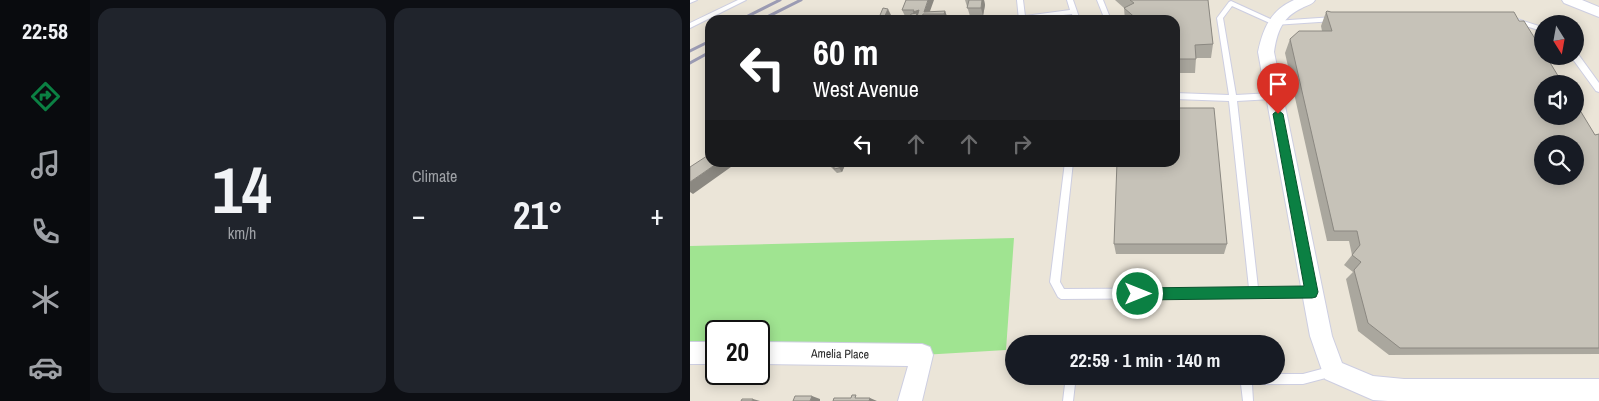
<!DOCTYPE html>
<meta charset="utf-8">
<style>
body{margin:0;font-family:"Archivo Narrow",sans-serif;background:#20242c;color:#f1f3f6;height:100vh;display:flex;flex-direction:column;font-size:19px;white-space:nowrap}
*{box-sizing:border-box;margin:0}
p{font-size:16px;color:#9ea1a6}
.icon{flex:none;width:28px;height:28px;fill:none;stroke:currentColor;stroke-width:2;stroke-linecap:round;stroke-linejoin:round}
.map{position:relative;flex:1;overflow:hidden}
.side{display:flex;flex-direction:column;gap:8px;padding:8px;background:#0d0f14;width:600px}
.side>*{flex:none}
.banner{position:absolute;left:15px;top:15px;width:475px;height:152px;border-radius:15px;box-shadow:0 2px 12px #0003;background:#202124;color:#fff;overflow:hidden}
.needle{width:32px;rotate:169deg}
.fabs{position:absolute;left:844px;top:15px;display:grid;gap:10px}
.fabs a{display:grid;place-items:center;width:50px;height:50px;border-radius:50%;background:#171b24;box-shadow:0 2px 12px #0003;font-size:25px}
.speed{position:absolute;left:15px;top:320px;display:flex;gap:10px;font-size:25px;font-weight:700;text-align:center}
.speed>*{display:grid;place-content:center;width:65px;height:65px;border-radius:50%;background:#171b24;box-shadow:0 2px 12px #0003;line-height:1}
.speed .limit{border:2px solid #111;border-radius:8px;background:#fff;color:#111}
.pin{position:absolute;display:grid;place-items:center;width:42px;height:42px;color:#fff;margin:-51px -21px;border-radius:50% 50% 50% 0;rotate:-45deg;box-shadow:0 0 5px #0007}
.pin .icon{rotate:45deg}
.me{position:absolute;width:55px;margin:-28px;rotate:90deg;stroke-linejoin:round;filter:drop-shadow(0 0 4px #0008)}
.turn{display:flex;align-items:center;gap:18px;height:105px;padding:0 25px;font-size:22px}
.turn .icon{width:65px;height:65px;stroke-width:2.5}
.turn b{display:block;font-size:35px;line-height:42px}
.lanes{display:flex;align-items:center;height:48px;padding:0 25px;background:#0003;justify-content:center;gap:25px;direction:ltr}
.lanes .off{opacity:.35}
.big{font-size:38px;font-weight:800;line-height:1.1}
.side .widget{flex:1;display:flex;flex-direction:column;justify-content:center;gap:8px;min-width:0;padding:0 18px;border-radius:15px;background:#20242c}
.side .dial{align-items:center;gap:0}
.dial b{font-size:65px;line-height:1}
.heat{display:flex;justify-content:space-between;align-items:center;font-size:28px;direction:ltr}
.side .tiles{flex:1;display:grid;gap:8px;grid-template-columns:repeat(2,1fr)}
.trip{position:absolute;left:315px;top:335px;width:280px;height:50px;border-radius:25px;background:#171b24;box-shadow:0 2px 12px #0003;font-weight:800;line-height:50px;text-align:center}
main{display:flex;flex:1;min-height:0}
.menu{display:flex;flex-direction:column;width:90px;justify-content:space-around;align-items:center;background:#090b0e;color:#9ea1a6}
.menu .icon{width:35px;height:35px}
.menu .on{color:#0b8043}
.menu b{font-size:22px;color:#f1f3f6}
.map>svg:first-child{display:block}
.green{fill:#a0e491}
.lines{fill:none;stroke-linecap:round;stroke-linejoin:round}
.service-casing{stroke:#cdcee1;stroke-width:2}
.minor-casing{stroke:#cdcee1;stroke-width:2}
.service{fill:#fff;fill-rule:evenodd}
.minor{fill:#fff;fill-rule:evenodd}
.rail{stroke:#9b9bb3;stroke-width:3}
.wall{fill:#aaa79e}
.shaded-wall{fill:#8b8881}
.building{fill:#c6c2b8;stroke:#8b8881;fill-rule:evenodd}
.route{fill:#0b8043;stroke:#07532c}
.labels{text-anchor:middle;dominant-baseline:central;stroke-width:4;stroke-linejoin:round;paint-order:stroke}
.street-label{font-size:12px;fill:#272727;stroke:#fff}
</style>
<main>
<nav class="menu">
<b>22:58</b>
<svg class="icon on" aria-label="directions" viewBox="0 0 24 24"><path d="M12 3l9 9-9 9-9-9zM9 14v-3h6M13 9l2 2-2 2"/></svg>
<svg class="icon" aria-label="music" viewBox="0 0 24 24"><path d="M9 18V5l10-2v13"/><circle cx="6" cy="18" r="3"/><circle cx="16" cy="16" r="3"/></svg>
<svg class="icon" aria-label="phone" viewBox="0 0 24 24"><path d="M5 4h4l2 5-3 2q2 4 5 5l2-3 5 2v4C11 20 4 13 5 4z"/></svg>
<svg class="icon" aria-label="climate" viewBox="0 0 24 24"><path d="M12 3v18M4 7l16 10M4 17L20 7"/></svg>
<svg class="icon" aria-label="car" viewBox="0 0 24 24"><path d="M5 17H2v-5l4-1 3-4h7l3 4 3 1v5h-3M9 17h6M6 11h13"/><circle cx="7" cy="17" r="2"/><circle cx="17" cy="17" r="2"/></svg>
</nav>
<section class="side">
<div class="tiles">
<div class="widget dial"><b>14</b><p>km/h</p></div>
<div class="widget"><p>Climate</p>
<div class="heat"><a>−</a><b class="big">21°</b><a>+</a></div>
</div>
</div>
</section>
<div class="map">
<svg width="909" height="401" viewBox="0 0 909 401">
<rect width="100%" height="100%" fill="#ebe5d8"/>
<!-- green -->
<path class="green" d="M324,238l-8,112 -84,5 -163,-1v-23h-43v23h-26v-108z"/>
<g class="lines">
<defs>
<path id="service" d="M0,0h7l-7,3z
M48,0h8l-56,28v-5z
M327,0h6l2,16 45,-6 -3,-10h6l7,20h-6l-2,-6 -53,6z
M407,0h6l8,20h-6z
M541,1l44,20 59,-4 3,2 -3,2 -60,4 -42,-19 -9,12 13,77 38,-2 4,3 -4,3 -37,2 21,187 54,-1 3,2 2,3 -2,3 -3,2 -251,2 -3,-2 -8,-15 15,-120h8l-13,120 4,7 185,-1 -20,-187 -54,-2v-6l54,2 -12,-77 12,-16z
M822,18h2l28,9v4l-30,-9z
M885,54h3l21,29v9l-3,-1 -24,-33v-2h3z
M643,366l4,1 1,4 -1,4 -34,9h-51l1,17h-10l-2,-17h-166l-2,17h-10l3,-25h210v-2h27z"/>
<path id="minor" d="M604,0h21c-3,5 -8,5 -13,8 -20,9 -25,24 -28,44l58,284 10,27 31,13 31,3h195v22h-211l-15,-1 -48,-21 -15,-43 -52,-284c5,-24 13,-42 36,-52z
M872,0h20l17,7v10l-35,-14z
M0,342h26v22h-26z
M69,342l163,2 8,3 3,8 -11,46h-24l10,-35 -149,-2z"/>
</defs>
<!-- service casing -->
<use href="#service" class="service-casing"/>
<!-- minor casing -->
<use href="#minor" class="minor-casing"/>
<!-- service -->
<use href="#service" class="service"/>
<!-- minor -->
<use href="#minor" class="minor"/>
<!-- rail -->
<path class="rail" d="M50,20l40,-20
M71,20l40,-20
M0,51l20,-10
M0,63l20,-11"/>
</g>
<!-- wall -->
<path class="wall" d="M216,0l24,12 15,-1 3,9h-27l-15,-2 -4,-8z
M275,0h19l1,5 -2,11h-13z
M425,0h93l5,44 -2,14h-15l-1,15h-20v-53h-50l-1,-12z
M636,12l193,9 76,114 4,-1v220l-210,1 -31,-24 -12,-52 7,-7 -9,-7 8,-10 -3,-14h-22l-42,-188 5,-14 32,-8 -1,-5z
M156,163l-4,9 -5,1 -7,-7z
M424,244h113l-3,10h-108z"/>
<!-- shaded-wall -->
<path class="shaded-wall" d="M238,0h6l-5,14 -5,-2z
M292,0h2l1,5 -2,11 -2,-8z
M198,9l4,8 -1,3h-8z
M229,10l4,4 2,6h-10v-2l-2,-6z
M255,11l3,8v1h-2l-2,-6z
M29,162h19l-45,32 -3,-2v-10z
M152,162h4v1l-4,9 -3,-4z
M122,396l8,3v2h-10z
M180,398l7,3h-8z
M63,399l7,2h-8z"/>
<!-- building -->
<path class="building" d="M216,0h22l-4,12 21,-1 -1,3h-21l-2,6h-5l3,-10 -6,2 1,-2h-12z
M279,0h13l-1,8h-14z
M440,0h78l5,44 -18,1 1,14h-21v-39h-37l-14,-12 10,-5z
M193,8l5,1 -5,11h-5z
M637,11l4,1h183l5,9h5l18,29v6h4l17,28h-21v32h33v-14l20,33 4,-1v214h-199l-32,-25 -14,-53 7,-8 -9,-7 8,-10 -3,-14h-23l-44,-192 9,-8h33l-6,-19zM852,144h33v32h-33z
M227,13l-2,7h-6l2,-6z
M183,17h5l-1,3h-6z
M485,108h39l13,136h-113l3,-82h58z
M20,154v8h9l-29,20v-15z
M141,162h11l-3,6 -5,1v-3h-4z
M162,395h4l-1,3h15l-1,3h-36l1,-3h17z
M105,396h17l-2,5h-17z
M52,399h11l-1,2h-11z"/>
<!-- route -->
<path class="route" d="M588,110l5,4 35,178 -2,5 -4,1 -174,2 -4,-2 -2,-4 2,-5 4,-1 166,-2 -31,-172z"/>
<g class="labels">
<!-- street labels -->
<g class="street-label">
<text transform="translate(150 354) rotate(1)">Amelia Place</text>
</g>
</g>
</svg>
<div class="fabs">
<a><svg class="needle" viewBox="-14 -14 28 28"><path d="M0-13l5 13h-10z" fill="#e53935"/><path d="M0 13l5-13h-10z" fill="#9ea1a6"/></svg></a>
<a><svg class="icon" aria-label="sound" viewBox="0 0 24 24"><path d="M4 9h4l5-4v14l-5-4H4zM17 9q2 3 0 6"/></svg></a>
<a><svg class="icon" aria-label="search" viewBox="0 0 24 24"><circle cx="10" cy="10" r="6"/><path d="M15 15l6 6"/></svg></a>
</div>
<div class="speed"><div class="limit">20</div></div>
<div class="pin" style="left:588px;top:114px;background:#d93025"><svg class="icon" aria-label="arrive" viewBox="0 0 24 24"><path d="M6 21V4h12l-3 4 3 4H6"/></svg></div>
<svg class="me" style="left:448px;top:294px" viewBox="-20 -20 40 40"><circle r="17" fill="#0b8043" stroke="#fff" stroke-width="3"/><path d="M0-11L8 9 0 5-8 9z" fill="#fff"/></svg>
<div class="trip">22:59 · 1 min · 140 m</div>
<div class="banner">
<div class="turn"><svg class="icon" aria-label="left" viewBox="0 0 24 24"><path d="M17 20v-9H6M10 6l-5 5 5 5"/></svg><div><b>60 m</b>West Avenue</div></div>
<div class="lanes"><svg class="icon" aria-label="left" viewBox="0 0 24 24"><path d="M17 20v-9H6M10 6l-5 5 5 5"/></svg><svg class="icon off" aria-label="ahead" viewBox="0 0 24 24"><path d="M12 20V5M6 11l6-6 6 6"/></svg><svg class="icon off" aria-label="ahead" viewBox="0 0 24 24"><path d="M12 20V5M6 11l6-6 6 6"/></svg><svg class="icon off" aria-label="right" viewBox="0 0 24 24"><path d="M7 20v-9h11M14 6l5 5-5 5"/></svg></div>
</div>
</div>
</main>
